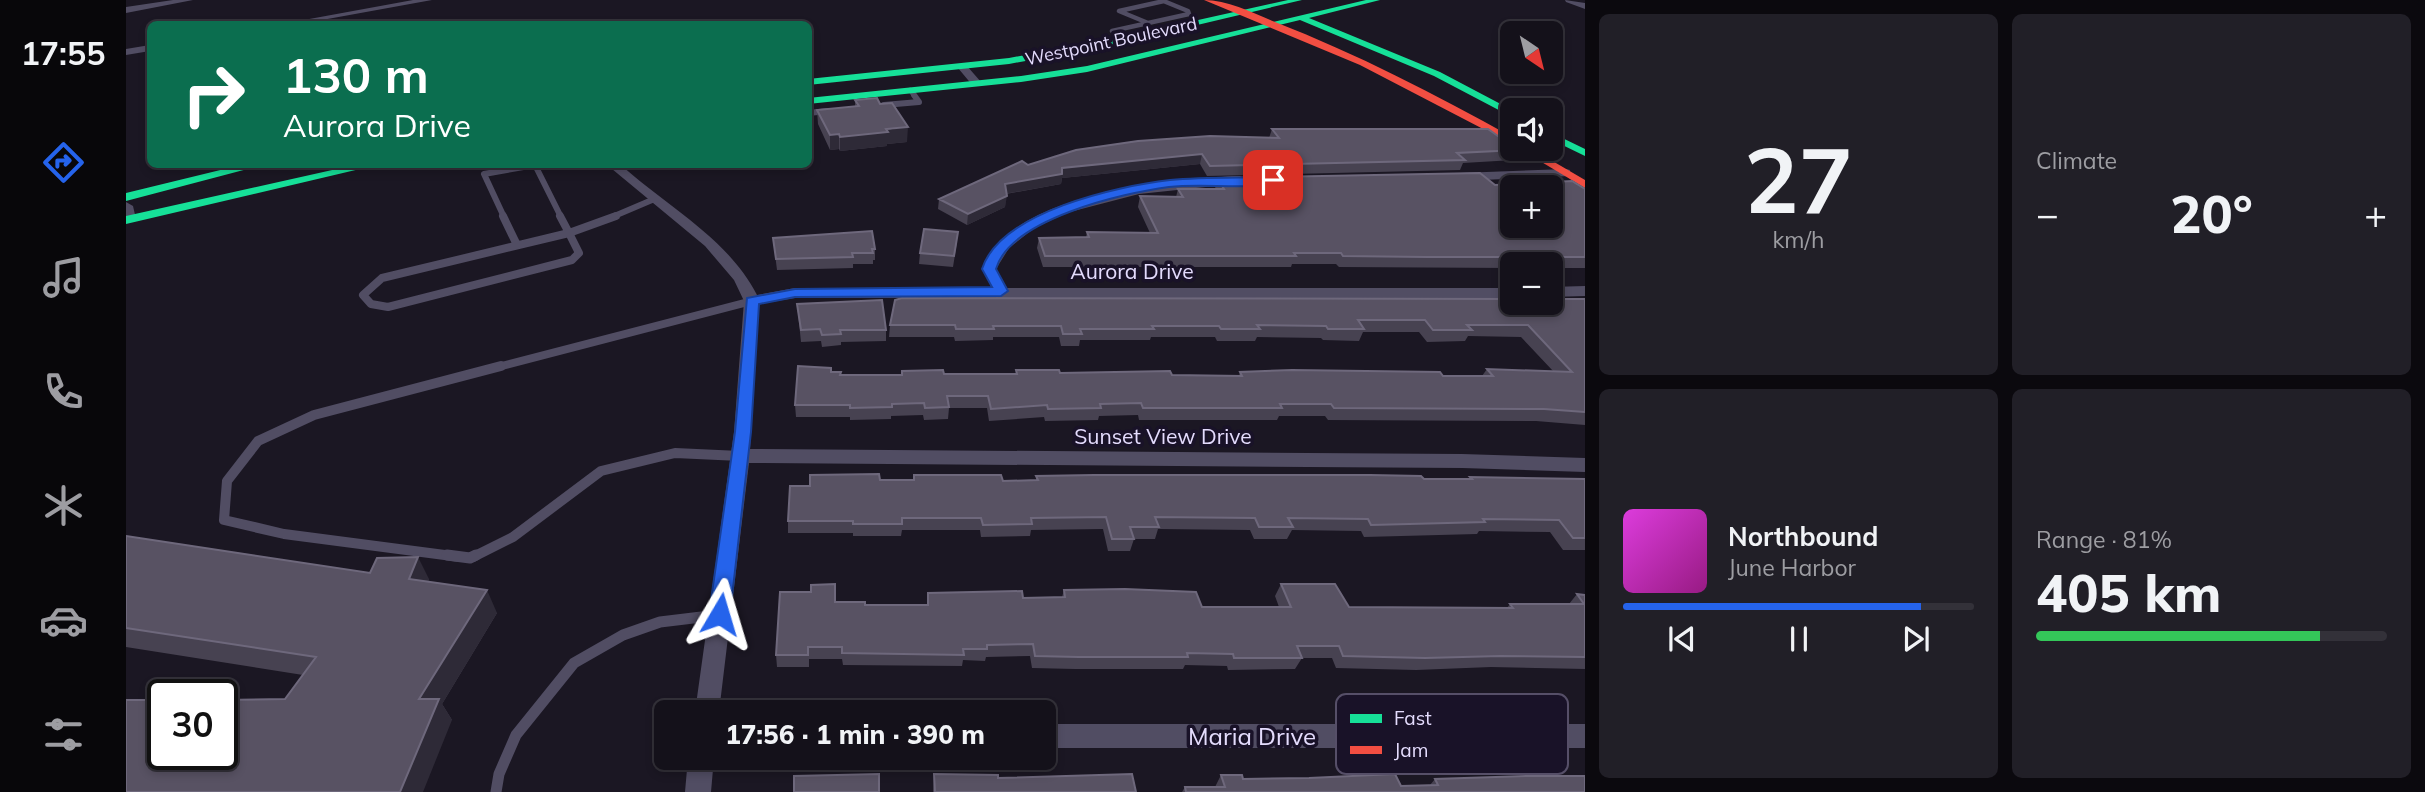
<!DOCTYPE html>
<meta charset="utf-8">
<style>
body{margin:0;font-family:Mulish,sans-serif;background:#211f27;color:#f1f3f6;height:100vh;display:flex;flex-direction:column;font-size:26px;white-space:nowrap}
*{box-sizing:border-box;margin:0}
p{font-size:23px;color:#9d9da2}
.icon{flex:none;width:38px;height:38px;fill:none;stroke:currentColor;stroke-width:2;stroke-linecap:round;stroke-linejoin:round}
.map{position:relative;flex:1;overflow:hidden}
.sheet{display:flex;flex-direction:column;gap:14px;padding:14px;background:#0b090e;width:840px}
.sheet>*{flex:none}
.hud{position:absolute;left:21px;top:21px;width:665px;height:147px;border-radius:10px;box-shadow:0 4px 10px #0003,0 0 0 2px #333139;background:#0b6e4f;color:#fff;overflow:hidden}
.needle{width:46px;rotate:145deg}
.fabs{position:absolute;left:1374px;top:21px;display:grid;gap:14px}
.fabs a{display:grid;place-items:center;width:63px;height:63px;border-radius:10px;background:#14111a;box-shadow:0 4px 10px #0003,0 0 0 2px #333139;font-size:35px}
.speed{position:absolute;left:21px;top:679px;display:flex;gap:14px;font-size:35px;font-weight:700;text-align:center}
.speed>*{display:grid;place-content:center;width:91px;height:91px;border-radius:50%;background:#14111a;box-shadow:0 4px 10px #0003,0 0 0 2px #333139;line-height:1}
.speed .limit{border:4px solid #111;border-radius:10px;background:#fff;color:#111}
.pin{position:absolute;display:grid;place-items:center;width:60px;height:60px;color:#fff;margin:-30px;border-radius:14px;box-shadow:0 4px 10px #0006}
.me{position:absolute;width:77px;margin:-38px;rotate:7deg;stroke-linejoin:round;filter:drop-shadow(0 0 5px #0008)}
.turn{display:flex;align-items:center;gap:24px;height:147px;padding:0 21px;font-size:32px}
.turn .icon{width:91px;height:91px;stroke-width:2.5}
.turn b{display:block;font-size:49px;line-height:60px}
.big{font-size:52px;font-weight:800;line-height:1.1}
.sheet .widget{flex:1;display:flex;flex-direction:column;justify-content:center;gap:10px;min-width:0;padding:0 24px;border-radius:10px;background:#211f27}
.sheet .dial{align-items:center;gap:0}
.dial b{font-size:91px;line-height:1}
.song{display:flex;align-items:center;gap:21px}
.cover{width:84px;height:84px;border-radius:10px;background:linear-gradient(135deg,hsl(300 70% 55%),hsl(310 70% 35%))}
.played{height:7px;border-radius:4px;background:linear-gradient(90deg,#2563eb 85%,#333139 85%)}
.keys{display:flex;justify-content:space-around;direction:ltr}
.heat{display:flex;justify-content:space-between;align-items:center;font-size:38px;direction:ltr}
.charge{height:10px;border-radius:5px;background:linear-gradient(90deg,#34c759 81%,#333139 0)}
.sheet .tiles{flex:1;display:grid;gap:14px;grid-template-columns:repeat(2,1fr)}
.trip{position:absolute;left:528px;top:700px;width:402px;height:70px;border-radius:10px;background:#14111a;box-shadow:0 4px 10px #0003,0 0 0 2px #333139;font-weight:800;line-height:70px;text-align:center}
main{display:flex;flex:1;min-height:0}
.tabs{display:flex;flex-direction:column;width:126px;justify-content:space-around;align-items:center;background:#08070a;color:#9d9da2}
.tabs .icon{width:49px;height:49px}
.tabs .active{color:#2563eb}
.tabs b{font-size:32px;color:#f1f3f6}
.map>svg:first-child{display:block}
.lines{fill:none;stroke-linecap:round;stroke-linejoin:round}
.lane-far4{stroke:#514d63;stroke-width:4.5}
.lane-far3{stroke:#514d63;stroke-width:6}
.lane-far2{stroke:#514d63;stroke-width:8}
.lane-far1{stroke:#514d63;stroke-width:10}
.lane{stroke:#514d63;stroke-width:11}
.street{fill:#514d63;fill-rule:evenodd}
.fast{fill:#16e098;fill-rule:evenodd}
.jam{fill:#f24e42;fill-rule:evenodd}
.wall{fill:#474251}
.shaded-wall{fill:#2e2a37}
.building{fill:#585263;stroke:#6e687c;stroke-width:2;fill-rule:evenodd}
.route{fill:#2563eb;stroke:#184099;stroke-width:2}
.labels{text-anchor:middle;dominant-baseline:central;stroke-width:7;stroke-linejoin:round;paint-order:stroke}
.far-street-label{font-size:18px;fill:#e4dcfd;stroke:#191228}
.street-label{font-size:21px;fill:#e4dcfd;stroke:#191228}
.near-street-label{font-size:24px;fill:#e4dcfd;stroke:#191228}
.key{fill:#191228;stroke:#564f68;stroke-width:2}
.key-label{font-size:19px;fill:#e4dcfd}
</style>
<main>
<nav class="tabs">
<b>17:55</b>
<svg class="icon active" aria-label="directions" viewBox="0 0 24 24"><path d="M12 3l9 9-9 9-9-9zM9 14v-3h6M13 9l2 2-2 2"/></svg>
<svg class="icon" aria-label="music" viewBox="0 0 24 24"><path d="M9 18V5l10-2v13"/><circle cx="6" cy="18" r="3"/><circle cx="16" cy="16" r="3"/></svg>
<svg class="icon" aria-label="phone" viewBox="0 0 24 24"><path d="M5 4h4l2 5-3 2q2 4 5 5l2-3 5 2v4C11 20 4 13 5 4z"/></svg>
<svg class="icon" aria-label="climate" viewBox="0 0 24 24"><path d="M12 3v18M4 7l16 10M4 17L20 7"/></svg>
<svg class="icon" aria-label="car" viewBox="0 0 24 24"><path d="M5 17H2v-5l4-1 3-4h7l3 4 3 1v5h-3M9 17h6M6 11h13"/><circle cx="7" cy="17" r="2"/><circle cx="17" cy="17" r="2"/></svg>
<svg class="icon" aria-label="filters" viewBox="0 0 24 24"><path d="M4 7h16M4 17h16"/><circle cx="9" cy="7" r="2"/><circle cx="15" cy="17" r="2"/></svg>
</nav>
<div class="map">
<svg width="1459" height="792" viewBox="0 0 1459 792">
<rect width="100%" height="100%" fill="#1b1723"/>
<g class="lines">
<!-- lane-far4 -->
<path class="lane-far4" d="M1022,23l-29,-12 45,-10
M1002,38l-16,-7 77,-17 -1,-3 -27,-11
M784,90l5,7"/>
<!-- lane-far3 -->
<path class="lane-far3" d="M758,105l35,-3 -5,-7
M682,113l20,-2
M378,217l-20,-43 51,-9 26,52
M486,217l40,-17"/>
<!-- lane-far2 -->
<path class="lane-far2" d="M377,216l14,29
M434,216l9,17
M443,233l10,20 -7,7 -184,47 -17,-3 -8,-9 19,-17z
M443,233l47,-17
M368,368l258,-67"/>
<!-- lane-far1 -->
<path class="lane-far1" d="M334,557l-176,-23 -60,-14 3,-39 31,-40 56,-26 187,-49
M347,557l40,-20 88,-66 74,-18 65,3"/>
<!-- lane -->
<path class="lane" d="M321,555l23,3 6,-3
M370,792l3,-18 17,-39 58,-72 49,-28 37,-13 58,-7"/>
<!-- street -->
<path class="street" d="M47,0h20l-67,13v-6z
M287,0h19l-132,24h-18z
M1439,0l20,3v6l-19,-7z
M24,45v6l-24,4v-6z
M833,66h8l14,16v4h-8l-15,-18z
M480,164h14c47,43 107,73 137,131l38,-7h197l-10,-19c5,-9 10,-20 17,-27 51,-51 172,-63 241,-66l6,4 -2,3 -105,11 -73,19 -33,16 -24,19 -13,21 11,19h505v10h-717l-36,6 -9,145 712,5 123,4v14l-123,-4 -713,-5 -30,249h-24l39,-280 10,-131 -10,-21 -29,-34z
M1440,169l4,1v6l-110,5 -6,-4 6,-4z
M0,202l7,4 3,13 -2,3h-8z
M1459,286v10l-35,1v-10z
M919,724h540v24h-540z
M562,758h26l-3,34h-26z"/>
<!-- fast -->
<path class="fast" d="M1162,0h14l-189,45 -104,19 -201,21v-6l201,-21 104,-19z
M1240,0h14l-71,18 131,54 72,38v7l-78,-41 -134,-56 -213,52 -66,10 -213,22v-6l213,-22 66,-10z
M1424,132l35,17v7l-35,-17z
M119,164h21l-140,37v-8z
M233,164h22l-255,60v-8z"/>
<!-- jam -->
<path class="jam" d="M1078,0c24,0 49,13 71,22 82,32 160,72 237,115v7l-152,-79z
M1394,149h12l53,31v8z"/>
</g>
<!-- wall -->
<path class="wall" d="M729,100l52,42 -20,2v2l-47,5 -1,-2 -9,1 -12,-26 -1,-14 38,-4z
M1146,129l247,21 -5,10 -51,3 -3,7 -253,6 -7,-12 -138,14 -1,6 -55,10 -1,13 -38,18 -29,-16 1,-10 89,-34 241,-27z
M1091,178l368,11v79h-35v-4h-38v4l-173,-1 -3,-3h-44l-1,3h-248l-6,-19 2,-10 47,-1 1,-5 63,1 -12,-26 2,-11 36,1 2,-8h37z
M647,238l102,11v11h-2v4h-20v4l-76,2z
M831,242l-4,25 -34,-3 1,-11z
M1459,299v126l-49,-4 -208,-1 -3,-4h-46l-2,4h-138l-1,-5 -39,1 -1,4 -53,1 -1,-4 -55,4 -2,-13h-38l-1,11 -24,1 -1,-5 -32,1v3l-41,1v-3h-54l-1,-12 36,-33 9,3 176,-1v-4l44,3 112,2 67,1 1,-4 242,4 5,-7 66,2 -32,-34 -53,-1 -3,5 -38,1 -8,-10h-56l-4,9 -36,-1 -2,-2 -64,-1 -2,4h-38l-2,-4h-64l-1,3h-70l-1,6h-18l-2,-9h-66v3l-38,1 -1,-4h-65l1,-12z
M671,304l89,26v11l-45,1v3l-19,2 -1,-6 -20,1z
M788,475l89,6 33,-1v-4l388,3h45l1,-2 115,2v71h-22l-13,-18 -71,-1 -2,3 -113,3 -3,-6 -69,-1 -5,9h-33l-4,-9 -92,-1 -3,10h-21l-4,12h-22l-5,-22 -72,1 -1,6 -49,1 -1,-7h-78l-1,6h-48v-3h-65v-12l22,-35 70,-6h34z
M0,536l244,37 59,6 -1,2 69,32 -55,91 10,16 -167,-21 18,-24 -177,-28z
M1155,584l68,23 158,1 3,-4h59l8,-10 8,1v74l-94,-2 -75,3 -80,-2 -4,-10h-30l-7,11 -67,1 -1,-4 -42,-1 -2,4h-108l-43,-1 -2,-12 -44,1 -1,4 -22,-1 -1,6 -119,-1 -1,-6h-33v8h-32l-1,-12 89,-50h62l1,-12 95,5 39,-1 2,-7 138,17h77l-4,-11z
M808,774l64,4 138,14h-203z
M1095,775l22,4 158,7 29,-1 5,-6 150,13h-403l3,-5h30z"/>
<!-- shaded-wall -->
<path class="shaded-wall" d="M782,127l-1,15 -20,2v2l-47,5v-14z
M713,134v15l-9,1v-15z
M1076,154l-2,10 -138,14 -1,6 -57,10 1,-10 57,-16z
M881,196l-2,11 -38,18 1,-11z
M292,557l11,22 -8,22 -12,-22z
M361,590l10,23 -55,91 10,16 -29,72h-23l19,-93z"/>
<!-- building -->
<path class="building" d="M751,98l3,6 12,-1 16,24 -22,2 2,3 -48,5 -1,-3 -9,1 -13,-25 42,-4 -4,-6z
M1146,129h216l24,17v3h5l2,1 -62,3 8,7 -255,6 -8,-12 -140,14v6l-57,10 2,12 -39,18 -29,-15 83,-38 6,4 48,-15 62,-9 72,-5 69,2z
M1354,173l15,12 77,-4 13,8v68h-159l-83,-1 -2,-3h-47l2,3h-251l-6,-18 50,-1 -2,-5 71,1 -18,-37 43,1 -5,-8h46l-7,-11zM1386,187h38v39h-38z
M798,229l34,3 -4,24 -34,-3z
M746,231l3,18h-3l1,4h-21l1,4 -77,2 -3,-21z
M776,298l610,1v4h38v-4h35v113l-41,-3 -210,-1 -3,-4h-51l2,4h-139l-2,-5 -41,1 1,4 -53,1 -1,-4 -56,4 -3,-13h-41l2,11 -24,1 -1,-5 -32,1v3l-42,1v-3h-55l3,-39 33,2v4h10l-1,3h62v-4l41,-1 1,4h73l-1,-4h43l1,3 110,-2 2,4 70,1 -2,-4 52,-2 148,2 3,4h50l-6,-7 85,3 -44,-47h-61l5,5h-39l-8,-10h-67l6,9h-36l-2,-3 -69,-1 3,4h-39l-2,-3h-67l2,3h-74l2,5h-19l-2,-8h-68l1,3h-38l-1,-4h-65l5,-25z
M756,300l4,30h-46l1,4 -19,1 -2,-6 -19,1 -4,-26z
M753,474l1,6h34v-5h87l2,6 35,-1 -2,-4 58,-1h276l51,1 3,3h48l-2,-2 115,2v59h-12l-14,-18 -76,-1 2,3 -114,3 -3,-6 -80,-1 5,9h-34l-4,-9 -100,-1 4,10h-29l4,12h-22l-6,-22 -75,1 1,6 -49,1 -2,-7h-79v6h-49v-3h-65l2,-35h20v-11z
M0,536l244,37 7,-15 41,-1 -9,22 78,11 -68,109h20l-39,93h-274v-92h37v54h59v-54l63,-1 31,-42 -190,-29z
M709,584v18h30v3h63v-12l94,-2 1,7 42,-1 -1,-7 61,-1 71,3 6,15h89l-10,-23h54l14,23 164,1 -3,-4h74l-7,-10 8,1v62l-85,-1 -75,2 -82,-2 -4,-10h-42l5,12h-68l-1,-4 -46,-1 1,4h-109l-44,-1 -2,-12 -46,1v4h-24l1,6 -122,-2v-6h-34v8h-32l4,-63h31v-7z
M753,774v18h-85v-16z
M808,774l64,1v3l134,-4 4,18h-201z
M1269,774l6,12 37,-1 -3,-6 92,-3h58v16h-399l-1,-5h40l-4,-12h21l1,4 66,-1z"/>
<!-- route -->
<path class="route" d="M1147,177l4,1v5c-35,7 -72,0 -108,4 -46,6 -159,32 -173,82l12,22 -7,5 -206,1 -36,7 -8,128 -21,182 -3,6 -7,3 -8,-3 -3,-6 26,-182 12,-134 48,-9 197,-2 -10,-18c18,-57 135,-83 188,-89 34,-3 69,-2 103,-3z"/>
<g class="labels">
<!-- far-street labels -->
<g class="far-street-label">
<text transform="translate(985 41) rotate(-12)">Westpoint Boulevard</text>
</g>
<!-- street labels -->
<g class="street-label">
<text x="1006" y="271">Aurora Drive</text>
<text x="1037" y="436">Sunset View Drive</text>
</g>
<!-- near-street labels -->
<g class="near-street-label">
<text x="1126" y="736">Maria Drive</text>
</g>
</g>
<!-- legend -->
<rect x="1210" y="694" width="232" height="80" rx="10" class="key"/>
<rect x="1224" y="714" width="32" height="9" fill="#16e098"/>
<rect x="1224" y="746" width="32" height="8" fill="#f24e42"/>
<g class="key-label">
<text x="1268" y="725">Fast</text>
<text x="1268" y="757">Jam</text>
</g>
</svg>
<div class="fabs">
<a><svg class="needle" viewBox="-14 -14 28 28"><path d="M0-13l5 13h-10z" fill="#e53935"/><path d="M0 13l5-13h-10z" fill="#9d9da2"/></svg></a>
<a><svg class="icon" aria-label="sound" viewBox="0 0 24 24"><path d="M4 9h4l5-4v14l-5-4H4zM17 9q2 3 0 6"/></svg></a>
<a>+</a>
<a>−</a>
</div>
<div class="speed"><div class="limit">30</div></div>
<div class="pin" style="left:1147px;top:180px;background:#d93025"><svg class="icon" aria-label="arrive" viewBox="0 0 24 24"><path d="M6 21V4h12l-3 4 3 4H6"/></svg></div>
<svg class="me" style="left:594px;top:614px" viewBox="-20 -20 40 40"><path d="M0-17L14 15 0 8-14 15z" fill="#2563eb" stroke="#fff" stroke-width="4"/></svg>
<div class="trip">17:56 · 1 min · 390 m</div>
<div class="hud">
<div class="turn"><svg class="icon" aria-label="right" viewBox="0 0 24 24"><path d="M7 20v-9h11M14 6l5 5-5 5"/></svg><div><b>130 m</b>Aurora Drive</div></div>
</div>
</div>
<section class="sheet">
<div class="tiles">
<div class="widget dial"><b>27</b><p>km/h</p></div>
<div class="widget"><p>Climate</p>
<div class="heat"><a>−</a><b class="big">20°</b><a>+</a></div>
</div>
<div class="widget">
<div class="song"><i class="cover"></i><div><b>Northbound</b><p>June Harbor</p></div></div>
<div class="played"></div>
<div class="keys"><svg class="icon" aria-label="previous" viewBox="0 0 24 24"><path d="M18 5L8 12l10 7zM5 5v14"/></svg><svg class="icon" aria-label="pause" viewBox="0 0 24 24"><path d="M8 5v14M16 5v14"/></svg><svg class="icon" aria-label="next" viewBox="0 0 24 24"><path d="M6 5l10 7-10 7zM19 5v14"/></svg></div>
</div>
<div class="widget"><p>Range · 81%</p><b class="big">405 km</b><div class="charge"></div></div>
</div>
</section>
</main>
